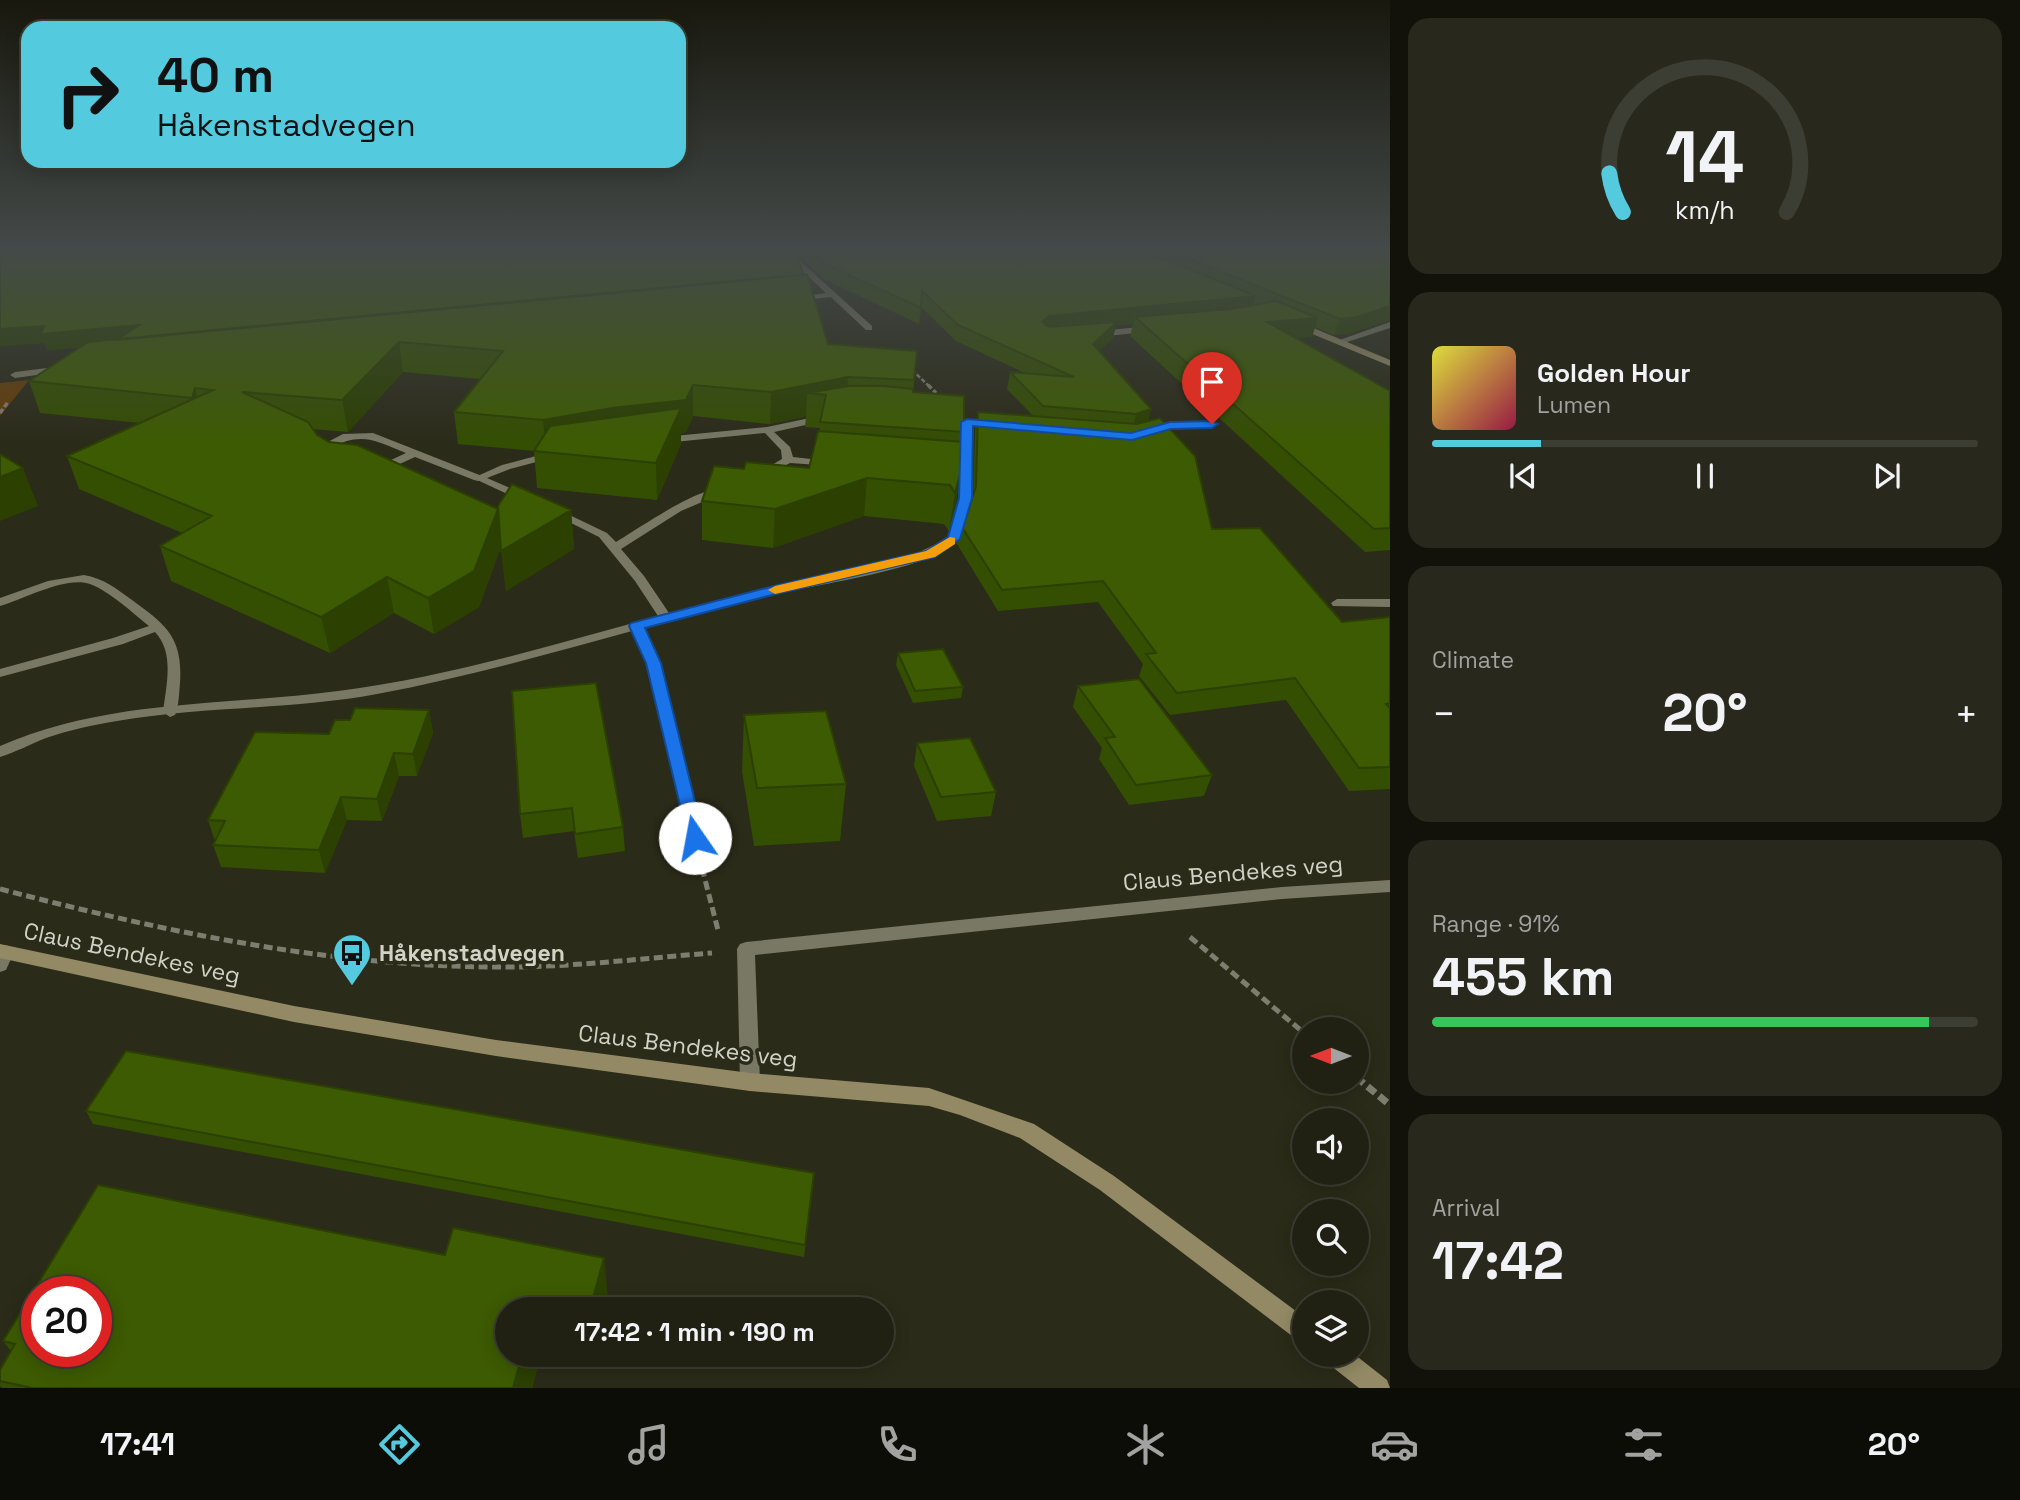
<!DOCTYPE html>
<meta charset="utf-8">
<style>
body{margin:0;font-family:"Space Grotesk",sans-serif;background:#28281c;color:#f1f3f6;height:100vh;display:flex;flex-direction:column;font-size:26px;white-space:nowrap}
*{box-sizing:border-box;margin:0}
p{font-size:23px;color:#a2a3a0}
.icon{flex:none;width:38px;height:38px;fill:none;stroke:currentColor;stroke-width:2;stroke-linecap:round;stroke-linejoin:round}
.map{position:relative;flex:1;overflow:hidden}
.drawer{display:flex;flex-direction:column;gap:18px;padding:18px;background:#12120a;width:630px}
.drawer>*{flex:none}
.hud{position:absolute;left:21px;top:21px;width:665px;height:147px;border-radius:21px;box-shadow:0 4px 18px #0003,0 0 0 2px #3d3e33;background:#54cade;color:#111;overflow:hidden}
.needle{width:46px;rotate:270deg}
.buttons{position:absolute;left:1292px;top:1017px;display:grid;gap:14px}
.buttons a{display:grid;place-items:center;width:77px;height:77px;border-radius:50%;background:#202013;box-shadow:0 4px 18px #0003,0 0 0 2px #3d3e33;font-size:35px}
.speed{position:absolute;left:21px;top:1276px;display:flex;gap:14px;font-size:35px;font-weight:700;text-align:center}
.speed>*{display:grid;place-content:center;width:91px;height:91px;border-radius:50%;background:#202013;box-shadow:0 4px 18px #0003,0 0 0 2px #3d3e33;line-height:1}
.speed .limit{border:10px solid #d22;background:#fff;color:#111}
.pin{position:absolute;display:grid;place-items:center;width:60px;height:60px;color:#fff;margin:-72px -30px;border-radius:50% 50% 50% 0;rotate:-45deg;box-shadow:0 0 7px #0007}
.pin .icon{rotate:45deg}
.me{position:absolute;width:77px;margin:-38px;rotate:348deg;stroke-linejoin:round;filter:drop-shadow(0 0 5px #0008)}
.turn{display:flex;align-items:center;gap:24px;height:147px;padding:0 21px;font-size:32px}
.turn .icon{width:91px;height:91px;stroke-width:2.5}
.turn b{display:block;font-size:49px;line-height:60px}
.big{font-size:52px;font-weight:700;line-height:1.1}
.drawer .widget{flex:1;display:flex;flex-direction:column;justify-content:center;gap:10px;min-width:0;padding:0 24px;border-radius:21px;background:#28281c}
.drawer .dial{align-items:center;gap:0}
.dial svg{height:182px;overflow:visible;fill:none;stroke:#3d3e33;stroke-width:7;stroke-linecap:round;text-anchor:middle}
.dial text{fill:#f1f3f6;stroke:none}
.song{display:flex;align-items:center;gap:21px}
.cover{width:84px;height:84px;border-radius:10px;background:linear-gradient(135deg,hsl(60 70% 55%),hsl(340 70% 35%))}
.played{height:7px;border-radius:4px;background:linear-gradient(90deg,#54cade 20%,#3d3e33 20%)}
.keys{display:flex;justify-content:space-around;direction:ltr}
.heat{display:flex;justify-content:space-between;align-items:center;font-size:38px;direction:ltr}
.charge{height:10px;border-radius:5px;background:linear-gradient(90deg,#34c759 91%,#3d3e33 0)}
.trip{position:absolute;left:495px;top:1297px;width:399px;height:70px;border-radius:35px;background:#202013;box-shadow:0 4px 18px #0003,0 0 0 2px #3d3e33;font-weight:700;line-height:70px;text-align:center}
.dock{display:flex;height:112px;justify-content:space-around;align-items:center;background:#0d0d08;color:#a2a3a0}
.dock .icon{width:49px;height:49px}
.dock .on{color:#54cade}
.dock b{font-size:32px;color:#f1f3f6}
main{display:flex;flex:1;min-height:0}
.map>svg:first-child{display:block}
.green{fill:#643d0b}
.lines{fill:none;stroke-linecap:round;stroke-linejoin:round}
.path-far3{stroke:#7e7e70;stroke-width:2.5;stroke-dasharray:4.5 2;stroke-linecap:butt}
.path-far2{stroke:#7e7e70;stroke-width:3.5;stroke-dasharray:5 2.5;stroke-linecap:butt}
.path-far1{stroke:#7e7e70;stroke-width:5;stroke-dasharray:9 4.5;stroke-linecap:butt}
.path{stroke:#7e7e70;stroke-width:7;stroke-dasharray:10 5;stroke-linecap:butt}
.lane{fill:#787864;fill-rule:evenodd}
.street{fill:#787864;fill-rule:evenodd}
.secondary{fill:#938a65;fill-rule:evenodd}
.wall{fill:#344e02}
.shaded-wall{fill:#2b4001}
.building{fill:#3d5b02;stroke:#2b4001;stroke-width:2;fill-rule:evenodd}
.route{fill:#1a73e8;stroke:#114b97;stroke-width:2}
.slow{fill:#f59e0b}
.labels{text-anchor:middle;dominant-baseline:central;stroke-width:7;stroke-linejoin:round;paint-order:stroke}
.near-street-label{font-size:23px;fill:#d2d2c7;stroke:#2b2b19}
.near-poi-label{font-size:23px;font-weight:bold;fill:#d2d2c7;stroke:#2b2b19;text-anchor:start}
</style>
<main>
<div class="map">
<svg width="1390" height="1388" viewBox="0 0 1390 1388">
<rect width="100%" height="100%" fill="#2b2b19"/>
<!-- green -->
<path class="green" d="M29,380l-29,36v-33z"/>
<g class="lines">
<!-- path-far3 -->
<path class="path-far3" d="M912,370l18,17"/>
<!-- path-far2 -->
<path class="path-far2" d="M928,385l8,8
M0,413l8,-11"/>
<!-- path-far1 -->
<path class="path-far1" d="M702,868l16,62
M0,889c169,44 341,80 517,78 64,-1 130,-9 195,-14
M1190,937l114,96"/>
<!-- path -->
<path class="path" d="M1356,1077l34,28"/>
<!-- lane -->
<path class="lane" d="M1151,326l4,3 -1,2 -56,6 -4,-3 4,-3z
M373,433l109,43 1,2 -5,3 -4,-1 -59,-23 -33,15h-8v-4l32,-15c-31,-13 -46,-22 -77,-4l-2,9h-8l-1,-2 2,-10 23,-12z
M84,575c19,3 33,14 48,25 34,25 51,37 48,83 -1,10 -1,23 -5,32l-5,2 -7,-5c3,-26 12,-59 -8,-80l-32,12 -123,33v-8l113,-31 36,-12c-16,-13 -40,-35 -59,-42 -25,-8 -65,15 -90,22v-8l48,-17z
M637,622l7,4 17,37 42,176 -2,4h-12l-2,-4 -40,-176 -17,-37z
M5,945l6,2 3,5 -8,18 -6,2v-25z"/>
<!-- street -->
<path class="street" d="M780,250h8l84,76v4h-6l-35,-33 -37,4 -1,-2 4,-2 29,-4z
M1390,322v6l-49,16 -7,-2z
M63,366l5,3 -2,2 -51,7 -5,-3 5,-3z
M824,415l4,1v4l-54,12 16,15 3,10 36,4 5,3 -1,2 -43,-3 -26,14 -5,-3 1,-2 22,-13 -1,-9 -16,-17 -101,10 -5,-3 5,-3 103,-10z
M946,418l21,1 5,3c0,31 6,95 -16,120 -22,26 -142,43 -180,52 -134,31 -264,75 -399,100 -86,16 -174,12 -260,27 -24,4 -48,9 -71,17 -15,6 -30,14 -46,19v-11c108,-47 224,-40 338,-55 109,-14 215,-46 320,-75l-23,-35 -36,-44 -46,-23v-4l4,-1 50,24 9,9c22,-13 83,-56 107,-53v4l-42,18 -60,38 23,27 25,37 244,-58 34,-16c19,-28 15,-82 15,-114l-20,-2v-4z
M1212,421l5,3 -1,2 -46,3 -21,4 -5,-3 26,-7z
M551,452l4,1v4l-45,12 -23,9 39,17v4h-8l-45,-21 29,-13z
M1337,599h53v8l-57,-1 -2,-3z
M1390,880v12l-108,7 -527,56 5,127 -3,6 -7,3 -7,-3 -3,-6 -3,-133 3,-5 6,-2 536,-55z"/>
<!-- secondary -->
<path class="secondary" d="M1293,322h6l91,38v6l-97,-40z
M0,944l294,62 202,34 254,33 179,15 105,36 80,52 190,141v25l-8,-3 -196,-149 -80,-52 -60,-23 -31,-9 -179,-15 -254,-35 -202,-34 -294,-64z
M1322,1354h32l33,26 3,8h-31l-33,-26z"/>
</g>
<!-- wall -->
<path class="wall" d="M0,250h1390l-39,83 -17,2 -19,-8 -3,10 -17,1 95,53v159l-25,2 -235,-216 3,-12 -17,1 -3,13 -14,13 52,58 -3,12 64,108 130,93 48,-5v172l-41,2 -63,-91 -116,15 -31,-39 4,-12 -45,-62 -100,9 -41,-67 3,-20 7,-9 6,-19 2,-65 3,-19 55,4 -26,-27 3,-17 15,1 -69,-32 -35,-34 -2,17 -95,-45 -27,-24 6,20 25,69 89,7 -4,41 51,40 -9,77 -6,22 -5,-7 -80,-8 -91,32 -71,-8v-39l42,-32 65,-1 11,-40 -15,-1 1,-11 -36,8 -77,-8 -7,16 -5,1v11l-24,56 -120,-12 -3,-37 -76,-7 -4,-32 26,-33 -77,-7 -55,60 -36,-3 5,6 12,7 169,67 73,1 3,39 -68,42 -5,-44 -22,60 -45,27 -40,-21 -64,40 -159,-72 -11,-35 22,-13 -103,-44 -12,-33 73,-33 -100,-10 -11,-32 53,-34 -35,3 -3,-7 -44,3z
M898,653l65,34 -2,11 -48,5 -17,-38z
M1078,686l134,89 -8,21 -75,9 -30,-46 3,-11 -29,-41z
M512,691l111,136 2,24 -47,7 -4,-27 -51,7 -3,-24z
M429,710l4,23 -16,43h-18l-17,45 -35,-1 -22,53 -104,-6 -8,-22 2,-4 -7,-21 142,-100z
M744,715l102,69 -6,57 -86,5 -12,-75z
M917,743l79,49 -5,24 -54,5 -23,-55z
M86,1111l728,62 -10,84 -711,-133z
M608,1299l-3,10h-97v45h33l-9,34h-530l-2,-2v-16l11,-19 -8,-10z
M557,1354h37l-2,8z"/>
<!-- shaded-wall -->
<path class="shaded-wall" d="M1256,296l-5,16 -116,5 -2,7 -17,1 -3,13 -24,23 -43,-29 -4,-10 7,-6z
M1390,306v14l-39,13 -17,2 6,-16z
M1318,318l-6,19 -51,4 6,-19z
M139,325l-27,19 -65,6 -3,-7 -44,3v-17l44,-3z
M399,342l4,30 -55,60 -6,-32z
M848,377l-2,31 -20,-13 -19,-2 -1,23 -36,8 1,-32z
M693,385v31l-7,16 -5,1v11l-24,56 -1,-37 -42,-23 -68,12 -3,-32z
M195,388l8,31 -2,10 -9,-31z
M1151,409l-4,18 -15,4 4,-17z
M23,468l15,38 -38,15v-44z
M961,471l-6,38 -6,22 6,-38z
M867,478l-3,38 -91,32 2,-39z
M498,509l4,35 -23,63 -45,27 -6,-36z
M571,510l3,39 -68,42 -5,-40z
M387,577l7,36 -64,40 -9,-36z
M429,710l4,23 -16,43 -4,-22z
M394,753l5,23 -17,45 -5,-22z
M341,797l6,23 -22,53 -6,-23z
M604,1258l4,41 -3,10h-15z
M522,1354h19l-9,34h-19z"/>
<!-- building -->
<path class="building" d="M35,250h758l4,4 6,21 -686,65 22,-15 -98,9 3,-8 -44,3v-77z
M809,250h332l115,46 -207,20 -7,6 7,5 68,-5 -24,22 58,65 -15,5 -93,-8 -33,-34 64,5 -116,-52 -36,-34 -1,17 -96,-44z
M1166,250h224v56l-33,11 -17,2z
M807,274l21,70 89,7 -3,29 -66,-3 -77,15 -78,-7 -7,15 -74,8 -69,12 -89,-8 49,-61 -104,-9 -57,58 -100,-8 66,30 9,13 12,7 28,3 141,64 -24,62 -46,27 -41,-21 -66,40 -161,-71 52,-30 -145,-60 146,-66 -18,-2 -3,10 -163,-17 59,-39z
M1276,301l42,17 -51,4 123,69v137l-16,1 -239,-212 96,-8z
M849,386h35l29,3v3l51,4v36l-144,-10 6,-27 -19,-2z
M681,408l-25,55 -122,-12 16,-25z
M978,412l159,12 23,-6 35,38 17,73 48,-1 82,94 48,-5v86l-4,1 4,4v59l-31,1 -64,-90 -118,15 -31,-39 10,-1 -53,-72 -101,9 -42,-66 7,-9 9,-29z
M818,431l146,11 -3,29 -6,22 -5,-8 -83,-7 -92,31 -73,-8 12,-35 30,3 2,-7 63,6z
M0,454l23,14 -23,9z
M512,484l59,26 -70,41 -3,-45z
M943,649l20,38 -48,4 -17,-38z
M1139,679l73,96 -76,10 -31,-47 10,-1 -37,-51z
M596,683l27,144 -48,7 -3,-26 -52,6 -8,-123z
M355,708l74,2 -16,44 -19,-1 -17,46 -36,-2 -22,53 -106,-5 12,-24 -17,-1 47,-88 74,2 6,-14h15z
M826,711l20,73 -89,4 -13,-73z
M970,738l26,54 -55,5 -24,-54z
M126,1051l688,122 -9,72 -719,-134z
M98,1185l347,70 8,-27 151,30 -14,51h-82v45h14l-9,34h-481l-32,-7v-11l15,-26 -12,-3zM37,1292h59v59h-59z"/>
<!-- sky -->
<linearGradient id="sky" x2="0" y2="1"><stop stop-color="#18180e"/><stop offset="0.56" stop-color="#444a49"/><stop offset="1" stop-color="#444a49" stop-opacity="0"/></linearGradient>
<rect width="1390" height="444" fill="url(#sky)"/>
<!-- route -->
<path class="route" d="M967,419l164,14 39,-11 42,-1 6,3 -6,4 -41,1 -39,11 -159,-14 -1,72 -12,41 -25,18 -159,37 -131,34 16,35 43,175 -2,5h-13l-43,-180 -17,-37 2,-3 143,-37 152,-35 22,-14 11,-39 2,-76z"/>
<!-- slow -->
<path class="slow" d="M950,537l5,1v6l-20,13 -160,37 -7,-4 7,-4 151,-35z"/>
<!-- icons -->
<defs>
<symbol id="bus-pin" viewBox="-11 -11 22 30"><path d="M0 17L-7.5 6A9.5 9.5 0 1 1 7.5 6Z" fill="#54cade" stroke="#2b2b19"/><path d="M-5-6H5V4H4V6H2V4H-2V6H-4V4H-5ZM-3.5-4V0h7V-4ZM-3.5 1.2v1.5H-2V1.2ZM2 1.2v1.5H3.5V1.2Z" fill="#111"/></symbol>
</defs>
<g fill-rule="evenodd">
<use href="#bus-pin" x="330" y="931" width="44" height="60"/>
</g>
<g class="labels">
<!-- near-street labels -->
<g class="near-street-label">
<text transform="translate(1233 873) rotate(-5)">Claus Bendekes veg</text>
<text transform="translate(132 953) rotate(12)">Claus Bendekes veg</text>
<text transform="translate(688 1046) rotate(7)">Claus Bendekes veg</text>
</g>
<!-- near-poi labels -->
<g class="near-poi-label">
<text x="379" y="953">Håkenstadvegen</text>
</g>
</g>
</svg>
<div class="buttons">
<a><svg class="needle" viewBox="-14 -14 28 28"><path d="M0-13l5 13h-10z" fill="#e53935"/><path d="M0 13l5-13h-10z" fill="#a2a3a0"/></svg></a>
<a><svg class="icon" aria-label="sound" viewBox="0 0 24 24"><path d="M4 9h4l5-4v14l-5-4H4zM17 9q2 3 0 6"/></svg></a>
<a><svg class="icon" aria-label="search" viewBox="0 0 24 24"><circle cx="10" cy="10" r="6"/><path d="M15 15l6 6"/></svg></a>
<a><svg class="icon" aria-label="layers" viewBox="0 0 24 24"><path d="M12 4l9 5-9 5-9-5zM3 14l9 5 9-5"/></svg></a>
</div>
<div class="speed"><div class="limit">20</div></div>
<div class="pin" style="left:1212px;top:424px;background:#d93025"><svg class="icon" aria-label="arrive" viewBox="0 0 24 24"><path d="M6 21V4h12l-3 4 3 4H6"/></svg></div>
<svg class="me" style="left:695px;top:838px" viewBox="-20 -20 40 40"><circle r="19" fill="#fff"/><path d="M0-13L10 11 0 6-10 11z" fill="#1a73e8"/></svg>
<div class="trip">17:42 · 1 min · 190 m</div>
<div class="hud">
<div class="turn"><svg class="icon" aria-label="right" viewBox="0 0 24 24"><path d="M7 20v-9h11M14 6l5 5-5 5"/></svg><div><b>40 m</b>Håkenstadvegen</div></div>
</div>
</div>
<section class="drawer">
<div class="widget dial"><svg viewBox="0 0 100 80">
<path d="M14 69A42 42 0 1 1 86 69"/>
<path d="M14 69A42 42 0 0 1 8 52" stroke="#54cade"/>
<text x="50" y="56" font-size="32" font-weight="700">14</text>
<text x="50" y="72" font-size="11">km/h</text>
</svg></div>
<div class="widget">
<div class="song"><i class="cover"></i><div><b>Golden Hour</b><p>Lumen</p></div></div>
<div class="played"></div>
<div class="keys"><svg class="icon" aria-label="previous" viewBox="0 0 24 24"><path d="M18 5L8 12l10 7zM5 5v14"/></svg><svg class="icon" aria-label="pause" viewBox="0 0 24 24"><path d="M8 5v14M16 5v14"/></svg><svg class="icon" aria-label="next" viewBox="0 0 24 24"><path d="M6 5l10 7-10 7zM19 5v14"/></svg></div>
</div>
<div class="widget"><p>Climate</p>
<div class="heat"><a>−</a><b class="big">20°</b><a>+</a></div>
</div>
<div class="widget"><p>Range · 91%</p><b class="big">455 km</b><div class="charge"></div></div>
<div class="widget"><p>Arrival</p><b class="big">17:42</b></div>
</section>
</main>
<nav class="dock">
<b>17:41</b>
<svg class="icon on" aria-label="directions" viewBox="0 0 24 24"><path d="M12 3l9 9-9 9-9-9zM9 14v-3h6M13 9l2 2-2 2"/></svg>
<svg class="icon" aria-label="music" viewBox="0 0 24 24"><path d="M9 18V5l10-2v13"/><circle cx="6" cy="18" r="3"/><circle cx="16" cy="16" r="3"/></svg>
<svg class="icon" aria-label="phone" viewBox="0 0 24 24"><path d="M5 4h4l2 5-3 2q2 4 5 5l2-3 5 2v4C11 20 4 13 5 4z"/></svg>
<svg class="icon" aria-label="climate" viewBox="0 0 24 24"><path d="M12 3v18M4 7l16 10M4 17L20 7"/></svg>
<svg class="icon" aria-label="car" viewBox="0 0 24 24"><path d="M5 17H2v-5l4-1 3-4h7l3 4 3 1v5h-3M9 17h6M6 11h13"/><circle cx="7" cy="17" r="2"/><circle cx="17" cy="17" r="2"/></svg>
<svg class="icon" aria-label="filters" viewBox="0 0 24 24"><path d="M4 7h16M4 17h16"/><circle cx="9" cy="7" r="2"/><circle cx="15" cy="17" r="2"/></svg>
<b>20°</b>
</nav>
